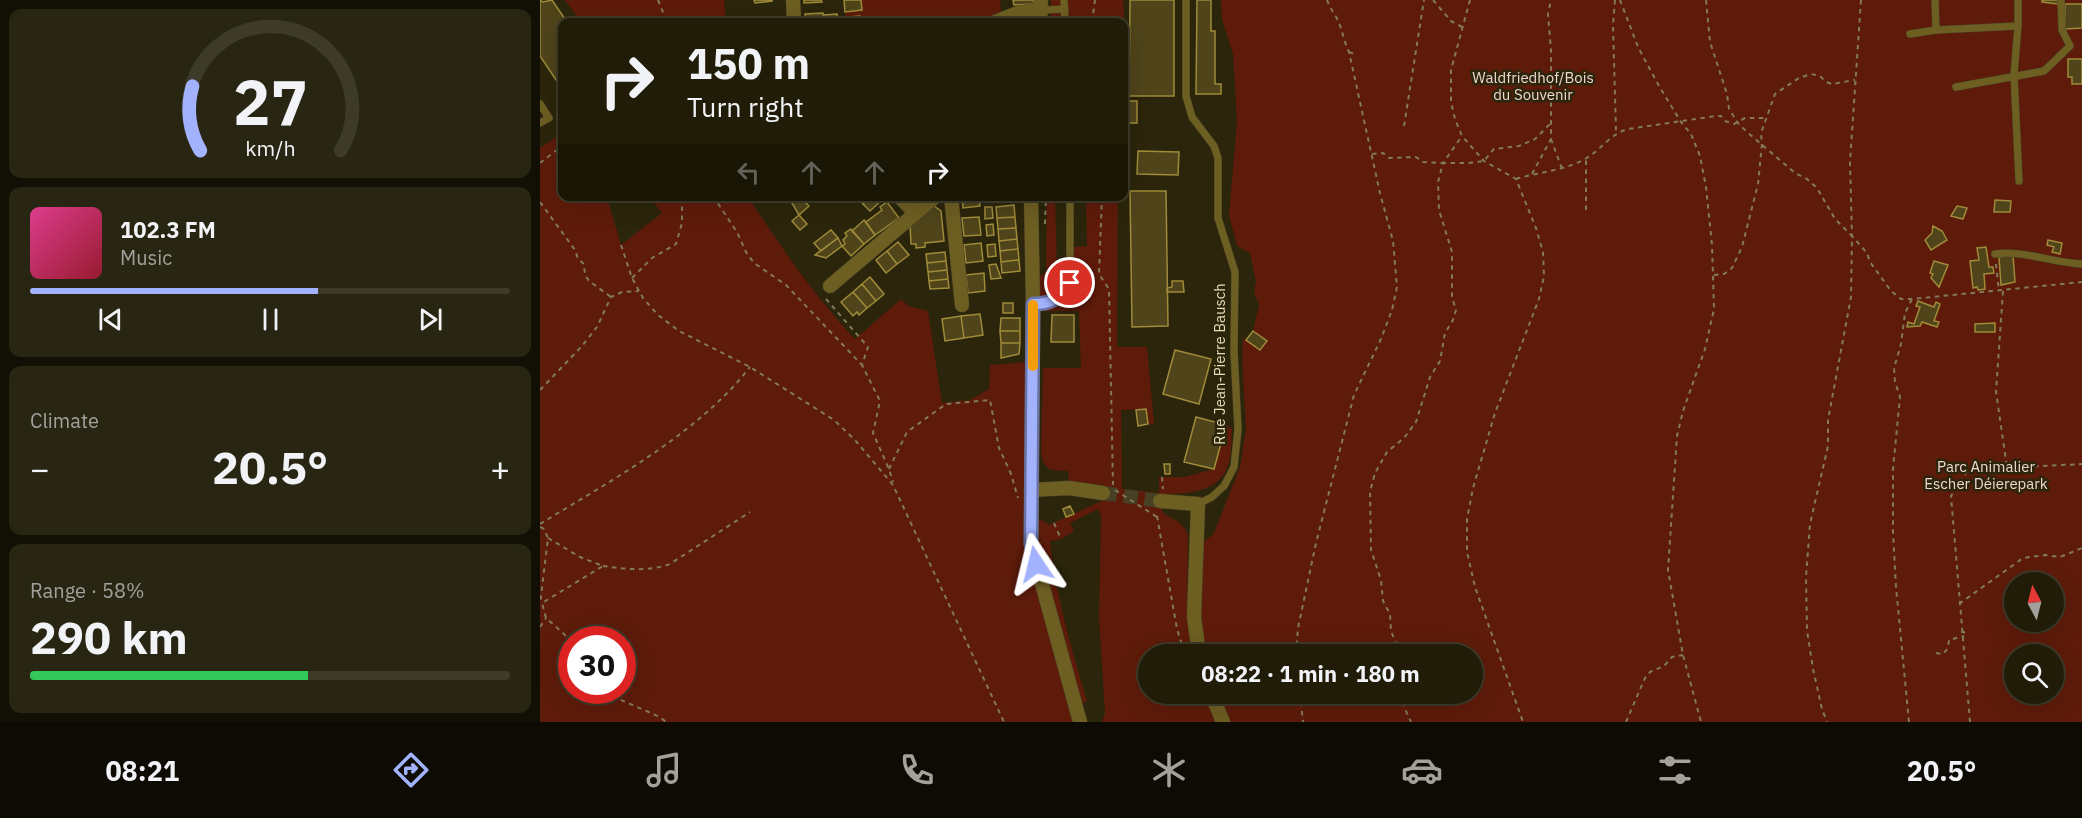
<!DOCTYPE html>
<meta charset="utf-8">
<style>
body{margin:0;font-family:"IBM Plex Sans",sans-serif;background:#282512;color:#f1f3f6;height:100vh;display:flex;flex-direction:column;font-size:22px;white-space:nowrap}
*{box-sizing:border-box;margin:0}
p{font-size:20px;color:#a2a19c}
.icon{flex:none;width:33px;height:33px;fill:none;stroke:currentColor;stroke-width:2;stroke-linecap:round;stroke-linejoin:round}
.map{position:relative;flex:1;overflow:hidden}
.side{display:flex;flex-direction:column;gap:9px;padding:9px;background:#120f04;width:540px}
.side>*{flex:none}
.hud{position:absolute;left:18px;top:18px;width:570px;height:183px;border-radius:12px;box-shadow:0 6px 24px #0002,0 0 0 2px #3d3a29;background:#201c08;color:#f1f3f6;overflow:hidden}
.needle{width:39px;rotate:353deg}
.controls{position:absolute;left:1464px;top:572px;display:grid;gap:12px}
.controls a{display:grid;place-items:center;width:60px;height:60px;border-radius:50%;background:#201c08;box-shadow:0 6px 24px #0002,0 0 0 2px #3d3a29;font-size:30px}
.speed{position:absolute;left:18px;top:626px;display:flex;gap:12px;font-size:30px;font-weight:700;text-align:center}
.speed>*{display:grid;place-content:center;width:78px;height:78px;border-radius:50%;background:#201c08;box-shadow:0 6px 24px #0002,0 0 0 2px #3d3a29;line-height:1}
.speed .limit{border:9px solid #d22;background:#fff;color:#111}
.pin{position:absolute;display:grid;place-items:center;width:51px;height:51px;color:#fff;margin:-26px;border:3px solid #fff;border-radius:50%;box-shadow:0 2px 6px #0007}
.me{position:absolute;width:66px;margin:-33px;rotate:350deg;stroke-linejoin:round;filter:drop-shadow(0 0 4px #0008)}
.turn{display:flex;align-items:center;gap:21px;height:126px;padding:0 30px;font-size:27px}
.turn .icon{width:78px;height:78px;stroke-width:2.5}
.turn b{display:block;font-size:42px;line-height:51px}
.lanes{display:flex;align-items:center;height:57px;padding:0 30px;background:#0003;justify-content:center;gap:30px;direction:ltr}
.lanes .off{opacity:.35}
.big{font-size:45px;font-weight:700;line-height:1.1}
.side .card{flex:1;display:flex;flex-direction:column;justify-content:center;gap:9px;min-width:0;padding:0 21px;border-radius:12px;background:#282512}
.side .dial{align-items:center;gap:0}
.dial svg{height:156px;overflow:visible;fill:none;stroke:#3d3a29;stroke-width:7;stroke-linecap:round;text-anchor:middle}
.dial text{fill:#f1f3f6;stroke:none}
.song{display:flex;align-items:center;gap:18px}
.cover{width:72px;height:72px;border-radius:9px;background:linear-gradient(135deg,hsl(330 70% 55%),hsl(350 70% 35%))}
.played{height:6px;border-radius:3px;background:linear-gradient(90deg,#a3b2fd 60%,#3d3a29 60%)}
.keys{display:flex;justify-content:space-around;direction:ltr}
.heat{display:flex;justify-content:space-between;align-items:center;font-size:33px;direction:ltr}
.charge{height:9px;border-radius:4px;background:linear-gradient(90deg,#34c759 58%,#3d3a29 0)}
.trip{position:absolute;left:598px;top:644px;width:345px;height:60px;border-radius:30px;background:#201c08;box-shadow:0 6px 24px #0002,0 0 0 2px #3d3a29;font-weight:700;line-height:60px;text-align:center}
.tabs{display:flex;height:96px;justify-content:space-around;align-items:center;background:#0d0b03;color:#a2a19c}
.tabs .icon{width:42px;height:42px}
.tabs .on{color:#a3b2fd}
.tabs b{font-size:27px;color:#f1f3f6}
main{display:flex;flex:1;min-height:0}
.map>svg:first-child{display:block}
.green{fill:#5e1b0a;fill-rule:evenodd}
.building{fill:#4f441a;stroke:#9f8b3a;stroke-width:1.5}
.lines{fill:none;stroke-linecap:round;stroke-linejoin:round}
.street-tunnel{stroke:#474024;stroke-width:14;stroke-dasharray:14 7;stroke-linecap:butt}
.lane-casing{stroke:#494226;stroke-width:8}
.street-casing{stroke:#494226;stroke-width:15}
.path{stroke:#827a5a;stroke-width:2;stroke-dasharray:4.5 4.5;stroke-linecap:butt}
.lane{stroke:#6d5e22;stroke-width:7}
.street{stroke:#6d5e22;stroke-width:14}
.path-bridge{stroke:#827a5a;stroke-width:2;stroke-dasharray:4.5 4.5;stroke-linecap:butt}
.route-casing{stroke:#6a74a4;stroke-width:15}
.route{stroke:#a3b2fd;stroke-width:10}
.slow{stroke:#f59e0b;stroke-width:10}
.labels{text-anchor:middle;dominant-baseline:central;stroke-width:5;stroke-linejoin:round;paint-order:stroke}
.park-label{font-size:15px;fill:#f0d6d0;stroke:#2b250b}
.street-label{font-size:15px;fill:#e5dbb5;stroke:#2b250b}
</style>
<main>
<section class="side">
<div class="card dial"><svg viewBox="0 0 100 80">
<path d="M14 69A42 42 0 1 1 86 69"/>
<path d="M14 69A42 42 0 0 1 10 36" stroke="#a3b2fd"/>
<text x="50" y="56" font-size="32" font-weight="700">27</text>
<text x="50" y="72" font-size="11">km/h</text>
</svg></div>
<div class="card">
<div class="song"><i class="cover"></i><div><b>102.3 FM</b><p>Music</p></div></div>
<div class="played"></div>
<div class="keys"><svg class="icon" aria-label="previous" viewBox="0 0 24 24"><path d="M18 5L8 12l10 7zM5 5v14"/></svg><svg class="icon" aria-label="pause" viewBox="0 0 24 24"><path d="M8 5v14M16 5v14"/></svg><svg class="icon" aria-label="next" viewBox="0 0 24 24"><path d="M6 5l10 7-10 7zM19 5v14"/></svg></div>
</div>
<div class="card"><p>Climate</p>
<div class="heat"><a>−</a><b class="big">20.5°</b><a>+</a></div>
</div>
<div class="card"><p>Range · 58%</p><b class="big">290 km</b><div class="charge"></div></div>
</section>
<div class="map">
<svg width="1542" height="722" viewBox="0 0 1542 722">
<rect width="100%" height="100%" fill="#2b250b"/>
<!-- green -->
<path class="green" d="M25,0h159l2,22h-145z
M304,0h156l1,13 -22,9h-133z
M511,0h72l6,96 1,52h-6v-126h-73z
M681,0h861v722h-852l-12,-29h255v-39h-268l-6,-46 5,-66 10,-9 26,-66 6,-39 -4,-68 1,-22 3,2 7,-9 6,-26 -5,-13 2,-11 -6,-28 -13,-7 -8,-31 8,-93 -4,-68 -11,-35zM1474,582h40v39h-40zM1474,654h40v39h-40z
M22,133v63l45,1 14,48 41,-32 -13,-16h99c33,50 65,97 107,142l46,-40 7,7 20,5 14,92 28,-3 19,-11 1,-24 37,-3 4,182 9,-25 9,6 55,-25 -1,-15 -34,-3 -1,-11 -18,-1 -7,-8 -2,-10 2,-84h38l-2,-57h-34v-14l-5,-1v-20l6,-4 1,-75h8l2,72h14v-22l16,-1 -1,-49h32l-1,150h30l7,77h-6l-2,-15 -25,1 1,79 37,4v-16h26l29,-8 12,-44 6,4c-1,12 0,28 -5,39 -11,26 -43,26 -68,26 1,32 17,16 29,40l-1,79 4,41h-42v39h55l12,29h-114l3,-9 -6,-96 2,-102 -3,-6 -28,14 4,8 -13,8 -11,2c6,55 21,107 37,160l-5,3 6,18h-548v-574zM32,639h50v51h-50z"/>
<!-- building -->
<path class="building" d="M0,0l3,2 9,-2 15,22h-5v67l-22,-33z
M214,0h18v1l-17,2z
M264,0h17l1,2 -18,1z
M304,0h17l1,10 -17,2z
M473,0h20l1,4 -20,1z
M590,0h44v96h-45z
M657,0h14v31h4v53h6v10h-25z
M1502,0h17l-1,4 -16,-2z
M1525,4h17v24l-17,1z
M283,13v2l14,-1 1,7 -32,1 -1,-8z
M320,16l1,6h-12v-5z
M242,17v5h-31v-2z
M1528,59h14v25h-10v-7h-4z
M589,101h8v22h-8z
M598,151l41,1 -1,23 -41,-1z
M590,191h36l2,135 -36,1z
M259,196l10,10 -10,9 -7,-12z
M317,196h14l-8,8z
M331,196h10l2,3 -13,12 -7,-7z
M422,196h17l1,10 -17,2z
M1455,200l16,1 -1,11h-16z
M347,202l12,16 -24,17 -9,-13 16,-12 -2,-3z
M474,205l1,12 -18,1 -1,-11z
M394,206l7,5 3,30 -19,2v4l-9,1v-4h-5l-1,-20z
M1417,206l10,2 -4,11 -12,-3z
M445,207h7l1,11 -8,1z
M259,215l8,9 -7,6 -8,-9z
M439,217l2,18 -17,1 -2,-18z
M475,217l1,11 -18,1 -1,-11z
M324,220l11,15 -11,9 -12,-13z
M453,224l1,11 -7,1 -1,-11z
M1393,226l9,5 5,9 -16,10 -6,-10 7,-7z
M476,228l1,11 -18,2 -1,-12z
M311,229l13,15 -13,12 -9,-10 3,-2 -2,-4 4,-4 -2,-3z
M291,230l7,8 -17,13 -7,-8z
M298,238l4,8 -16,12 -11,-3z
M477,239l1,10 -18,2 -1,-10z
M1508,240l14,3 -2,11 -8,-2 2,-5 -7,-2z
M358,242l11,13 -12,9 -10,-13z
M441,243l2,18 -17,2 -2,-18z
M455,244l1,12 -8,1 -1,-12z
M1446,247l3,20h4l1,6 -10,1 1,15 -7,1 -1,-3 -4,1 -3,-27 9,-1 -2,-12z
M478,249l1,11 -18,2 -1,-11z
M347,251l10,13 -11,9 -10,-13z
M405,252l1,9 -19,2 -1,-9z
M1473,255l2,27 -14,3 -2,-28z
M479,260l1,11 -18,2 -1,-11z
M406,261l1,9 -19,2 -1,-9z
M1394,261l14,4 -9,22 -8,-9 2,-4 -3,-1z
M456,264l5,14 -10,1 -2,-14z
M407,270l1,9 -19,2 -1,-9z
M444,273l1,18 -17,2 -2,-18z
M330,277l14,17 -8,7 -14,-17z
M408,279l1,9 -19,1 -1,-8z
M632,281h11l1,11h-17v-4l5,-1z
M322,284l14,17 -9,7 -14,-16z
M313,292l14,16 -8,7 -2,-3 -4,4 -12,-14z
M1378,301l16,6 2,-5 4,2 -6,17 5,1 -2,5 -15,-5 -2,4 -13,1 1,-5 6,2 6,-17 -4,-1z
M463,303h10v10h-10z
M440,314l3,21 -19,3 -3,-22z
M512,315h22v27h-23z
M421,316l3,22 -19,3 -3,-22z
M461,318h19v13h-20z
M1455,323v9h-20v-8z
M460,331h20v12h-19z
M713,331l14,10 -7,9 -14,-10z
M461,343h19l-1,11 -18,4z
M635,350l36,9 -12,45 -36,-10z
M606,409l2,15 -10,2 -2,-16z
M656,417l30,8 -12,44 -30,-7z
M624,464h6v10h-5z
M530,506l4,8 -8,3 -3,-8z"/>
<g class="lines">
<!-- street-tunnel -->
<path class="street-tunnel" d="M563,493l57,8"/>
<defs>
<path id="lane" d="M524,0l1,22
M646,0v96l6,21 22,29 4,12v60l17,54 -1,80 4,77 -4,38 -10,19 -12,11 -14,7
M1395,0l1,30
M502,10l23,-1
M1478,26l-4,49 5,106
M1370,34l26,-4 82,-4v-26
M1416,87l88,-16 26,-25 -8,-16 -1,-30
M0,104l9,14 -9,5
M1455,254c29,-4 58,9 87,10
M493,304c18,1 28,-6 37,-21v-87"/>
<path id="street" d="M253,0l1,22
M455,22l23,-9 24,-3
M500,22l1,-22
M359,196l16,17
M411,196l11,109
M491,196l2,108 -2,240 49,178
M290,286l106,-90
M491,490l38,-2 34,5
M620,501l38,3 -4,113 5,37
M671,693l12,29"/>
</defs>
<!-- lane casing -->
<use href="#lane" class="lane-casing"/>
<!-- street casing -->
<use href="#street" class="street-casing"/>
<!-- path -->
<path class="path" d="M118,0l9,22
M893,0l18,21 11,6
M930,0l-19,70v32l4,17 7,17 22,25 32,18 20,49 7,24 1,24 -5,23 -44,114 -22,75 -6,31v33l8,35 48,135
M1075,0l-2,25 3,107
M1080,0l18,47 21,39 22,36 10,12 9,22 6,31 6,58 2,64 -9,40 -22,62 -6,25 -9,134 15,85 18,67
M1166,0l4,42 17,52 2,15 9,14 9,9 48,41 12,6 10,9 18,31 17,17 -1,61 -23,123v26l-18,78 -4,53 1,53 6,39 9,40 5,13
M1321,0l-11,162 2,74 15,17 3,9 21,29 10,8h11l170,-17
M554,22l-1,-7 2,-15
M809,52l8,3
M864,126l20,-126
M1011,139l11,30
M832,154l11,-1 6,5 27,-1 7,5 20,1 19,-27
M0,163l22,-17
M992,174l19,-35v-89l-3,-36 3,-14
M976,179c23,-7 47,-8 69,-20 16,-9 25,-25 43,-30l88,-13h5l4,5 9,3 11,-6h21
M173,196l24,36 9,20 8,11 32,22 76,80
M562,196l-3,78 10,15 4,196
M0,202l35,48 3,9 6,5 1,11 4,6 22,16
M1046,210v-52
M505,224l1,-28
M81,245l11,33 11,20 15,17 21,16 71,36 84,53 21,20 38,45 111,237
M1456,264l3,27
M1174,275l10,-1 8,-6 10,-21 16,-63 4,-40 -1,-11 14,-39 24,-16 12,-4 9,2 6,6 6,2 23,-4
M92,278l20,-20 24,-14 6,-21v-27
M1463,291l-7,101 11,75
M286,299l42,48 -6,18 18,36 -7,32 16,36 4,13
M0,390l42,-44 15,-19 14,-30 11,-5 17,-1
M349,469l18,-37 39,-28 44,-4 9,48 12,26 7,24
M622,477l1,12
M575,490l42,27
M617,516l20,113 8,25
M514,523l7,16
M0,524c62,-38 130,-75 182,-126 10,-9 19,-20 28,-31
M0,527l4,2 4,9 -8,66
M8,538l32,19 23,9 -61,37 4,15 18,16 8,10
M63,566c23,3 45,6 67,-2l80,-52
M1419,604l64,-46 22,-3 15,2 22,-9
M0,627l6,-9
M1421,632h3v4
M756,654l2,-26 18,-85 38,-148 27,-56 11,-29 5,-23 -4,-46 -13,-48 -31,-141c-5,-10 -6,-19 -10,-29 -3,-8 -9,-14 -12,-23
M854,654l3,-8 -6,-15 -1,-17 -7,-13 -2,-21 -10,-30 -1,-58 5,-19 12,-21 17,-14 12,-16 14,-45 10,-16 5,-28 8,-13 3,-10 -4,-13v-45l-13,-42 -1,-28 5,-19h26l15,-2 10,-12 25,-3 16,-7 15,-15
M66,690l8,7 46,20 6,5
M760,693l3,29
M862,693l2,14 7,15
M1086,722l19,-44 5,-6 14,-6 8,-9 11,-2
M1369,722l-13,-135 -3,-55v-63l7,-72 -5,-15 -1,-14 7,-24 4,-31 7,-14
M1430,722l-19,-226 17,-26 114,-6"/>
<!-- lane -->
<use href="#lane" class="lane"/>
<!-- street -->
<use href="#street" class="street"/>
<!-- path-bridge -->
<path class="path-bridge" d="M1396,653l7,1 5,-6 1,-8 15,-4"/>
</g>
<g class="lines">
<defs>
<path id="route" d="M496,564l-5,-20 2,-240c18,0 28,-6 37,-21"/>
</defs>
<!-- route casing -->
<use href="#route" class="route-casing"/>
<!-- route -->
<use href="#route" class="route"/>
<!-- slow -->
<path class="slow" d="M493,366v-61"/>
</g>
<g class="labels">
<!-- park labels -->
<g class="park-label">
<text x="993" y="77">Waldfriedhof/Bois<tspan x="993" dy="17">du Souvenir</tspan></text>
<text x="1446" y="466">Parc Animalier<tspan x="1446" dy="17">Escher Déierepark</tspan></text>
</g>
<!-- street labels -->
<g class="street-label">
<text transform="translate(679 364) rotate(-90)">Rue Jean-Pierre Bausch</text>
</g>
</g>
</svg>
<div class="controls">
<a><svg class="needle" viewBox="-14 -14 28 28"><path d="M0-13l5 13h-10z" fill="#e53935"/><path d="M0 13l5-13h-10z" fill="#a2a19c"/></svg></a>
<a><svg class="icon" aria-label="search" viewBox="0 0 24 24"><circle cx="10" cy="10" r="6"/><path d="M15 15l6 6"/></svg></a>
</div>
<div class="speed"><div class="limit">30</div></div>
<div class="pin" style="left:530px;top:283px;background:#d93025"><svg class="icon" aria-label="arrive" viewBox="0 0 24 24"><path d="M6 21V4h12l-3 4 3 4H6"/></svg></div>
<svg class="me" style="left:496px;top:564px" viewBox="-20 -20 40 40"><path d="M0-17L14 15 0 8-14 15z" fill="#a3b2fd" stroke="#fff" stroke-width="4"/></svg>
<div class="trip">08:22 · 1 min · 180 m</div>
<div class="hud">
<div class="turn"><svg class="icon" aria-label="right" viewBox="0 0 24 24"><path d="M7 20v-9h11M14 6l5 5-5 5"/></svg><div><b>150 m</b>Turn right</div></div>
<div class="lanes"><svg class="icon off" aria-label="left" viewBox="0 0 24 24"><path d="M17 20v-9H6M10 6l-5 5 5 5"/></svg><svg class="icon off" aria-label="ahead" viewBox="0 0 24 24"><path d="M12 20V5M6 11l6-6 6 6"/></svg><svg class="icon off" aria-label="ahead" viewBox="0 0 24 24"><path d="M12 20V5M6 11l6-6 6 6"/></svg><svg class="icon" aria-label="right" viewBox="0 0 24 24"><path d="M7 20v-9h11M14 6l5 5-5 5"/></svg></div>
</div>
</div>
</main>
<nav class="tabs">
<b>08:21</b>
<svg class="icon on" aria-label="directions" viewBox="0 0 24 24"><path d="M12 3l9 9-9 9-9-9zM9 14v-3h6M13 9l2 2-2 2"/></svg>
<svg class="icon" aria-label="music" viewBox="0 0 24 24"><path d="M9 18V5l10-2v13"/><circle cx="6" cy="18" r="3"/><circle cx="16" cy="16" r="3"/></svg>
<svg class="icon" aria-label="phone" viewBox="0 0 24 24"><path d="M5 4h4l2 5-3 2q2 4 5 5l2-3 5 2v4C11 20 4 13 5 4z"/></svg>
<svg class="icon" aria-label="climate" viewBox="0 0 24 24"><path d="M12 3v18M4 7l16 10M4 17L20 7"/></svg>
<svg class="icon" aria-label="car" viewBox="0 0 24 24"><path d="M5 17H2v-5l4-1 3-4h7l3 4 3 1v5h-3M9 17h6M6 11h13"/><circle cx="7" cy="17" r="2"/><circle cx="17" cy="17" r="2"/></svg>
<svg class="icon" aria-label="filters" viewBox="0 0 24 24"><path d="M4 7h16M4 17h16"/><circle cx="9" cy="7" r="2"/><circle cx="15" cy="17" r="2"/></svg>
<b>20.5°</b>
</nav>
